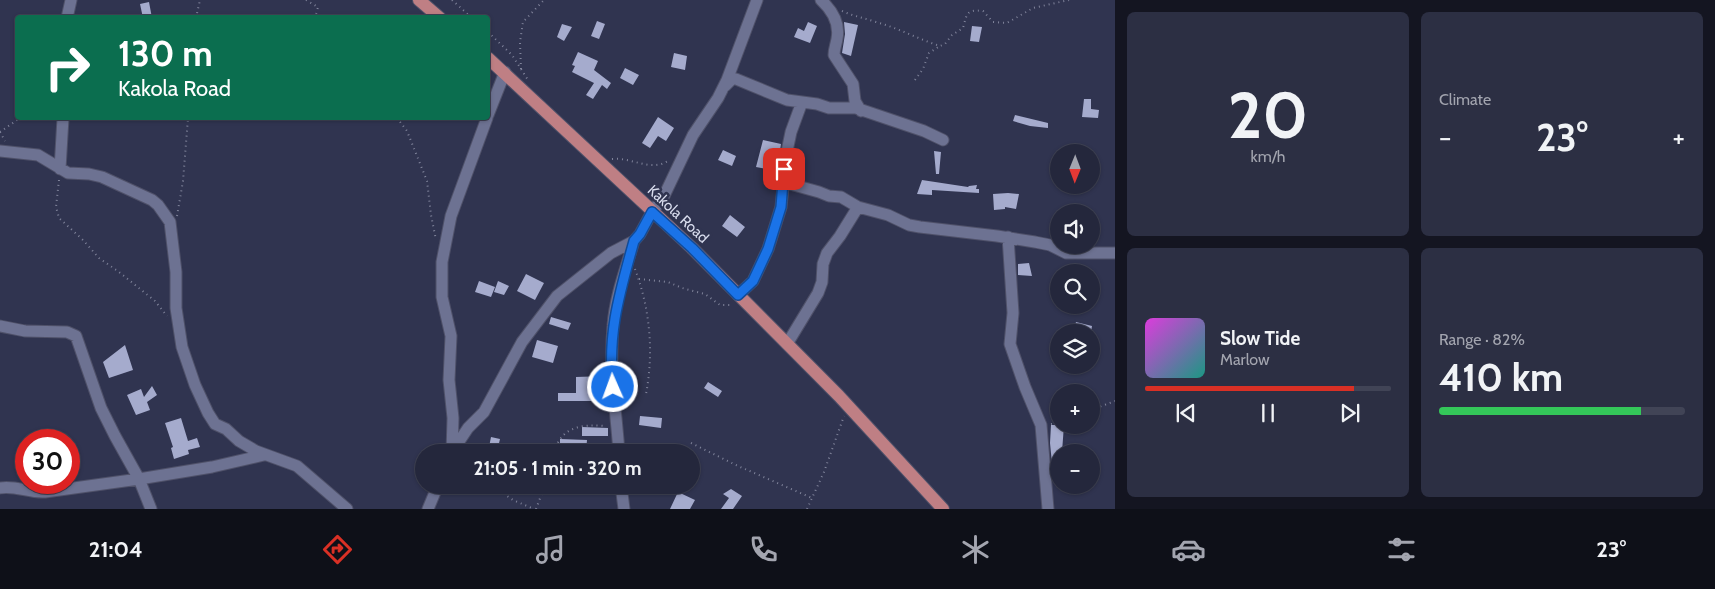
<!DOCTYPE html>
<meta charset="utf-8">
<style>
body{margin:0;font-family:Cabin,sans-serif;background:#2c2f43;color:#f1f3f6;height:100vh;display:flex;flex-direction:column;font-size:19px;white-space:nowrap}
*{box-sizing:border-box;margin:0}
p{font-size:16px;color:#a3a5af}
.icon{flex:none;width:28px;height:28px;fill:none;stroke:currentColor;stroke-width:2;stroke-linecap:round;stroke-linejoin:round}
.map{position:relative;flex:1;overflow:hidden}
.side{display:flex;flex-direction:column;gap:12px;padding:12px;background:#141521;width:600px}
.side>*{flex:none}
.banner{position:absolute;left:15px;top:15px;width:475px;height:105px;border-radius:5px;box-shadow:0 1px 4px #0004,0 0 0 1px #414456;background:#0b6e4f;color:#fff;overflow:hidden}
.needle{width:32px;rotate:181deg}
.fabs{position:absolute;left:1050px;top:144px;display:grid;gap:10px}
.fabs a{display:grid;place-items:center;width:50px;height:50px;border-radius:50%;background:#24273c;box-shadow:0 1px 4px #0004,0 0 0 1px #414456;font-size:25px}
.speed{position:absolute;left:15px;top:429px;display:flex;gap:10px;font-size:25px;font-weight:700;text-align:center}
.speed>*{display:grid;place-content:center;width:65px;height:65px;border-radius:50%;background:#24273c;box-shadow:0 1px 4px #0004,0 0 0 1px #414456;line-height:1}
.speed .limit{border:8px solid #d22;background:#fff;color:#111}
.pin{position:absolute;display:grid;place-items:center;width:42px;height:42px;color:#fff;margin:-21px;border-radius:10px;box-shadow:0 2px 8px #0006}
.me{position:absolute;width:55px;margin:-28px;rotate:358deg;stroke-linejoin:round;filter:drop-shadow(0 0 4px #0008)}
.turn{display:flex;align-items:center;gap:18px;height:105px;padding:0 20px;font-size:22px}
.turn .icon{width:65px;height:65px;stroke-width:2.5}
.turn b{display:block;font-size:35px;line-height:42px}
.big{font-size:38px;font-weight:800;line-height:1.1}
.side .tile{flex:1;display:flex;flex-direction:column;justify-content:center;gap:8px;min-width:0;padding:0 18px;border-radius:8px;background:#2c2f43}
.side .dial{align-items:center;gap:0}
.dial b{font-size:65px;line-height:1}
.song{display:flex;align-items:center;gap:15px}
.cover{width:60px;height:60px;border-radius:8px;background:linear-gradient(135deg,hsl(300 70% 55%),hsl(170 70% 35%))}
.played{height:5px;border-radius:2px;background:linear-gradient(90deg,#d93025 85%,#414456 85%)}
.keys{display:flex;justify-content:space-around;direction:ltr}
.heat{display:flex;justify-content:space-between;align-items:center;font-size:28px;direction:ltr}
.charge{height:8px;border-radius:4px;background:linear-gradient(90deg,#34c759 82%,#414456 0)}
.side .tiles{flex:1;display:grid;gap:12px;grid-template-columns:repeat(2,1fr)}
.trip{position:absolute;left:415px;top:444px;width:285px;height:50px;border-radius:25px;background:#24273c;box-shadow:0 1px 4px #0004,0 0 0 1px #414456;font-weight:800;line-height:50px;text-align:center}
.dock{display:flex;height:80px;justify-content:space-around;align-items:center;background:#0e1018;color:#a3a5af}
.dock .icon{width:35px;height:35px}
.dock .current{color:#d93025}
.dock b{font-size:22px;color:#f1f3f6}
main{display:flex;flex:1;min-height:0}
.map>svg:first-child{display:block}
.building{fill:#a5abcd}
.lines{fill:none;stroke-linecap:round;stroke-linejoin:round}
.minor-casing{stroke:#4f5169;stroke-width:13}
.major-casing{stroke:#4f5169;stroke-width:14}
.path{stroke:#80849b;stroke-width:2;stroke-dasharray:1 4;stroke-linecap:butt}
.minor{stroke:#6d7292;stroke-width:11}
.major{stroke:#bf7f84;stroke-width:12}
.route-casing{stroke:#114b97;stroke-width:12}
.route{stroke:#1a73e8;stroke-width:9}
.labels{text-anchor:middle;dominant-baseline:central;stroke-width:5;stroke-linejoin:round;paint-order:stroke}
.street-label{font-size:15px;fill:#d9ddee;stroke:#303450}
</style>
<main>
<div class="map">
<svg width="1115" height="509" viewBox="0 0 1115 509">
<rect width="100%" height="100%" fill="#303450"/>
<!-- building -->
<path class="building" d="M149,2l3,16h-9l-3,-14z
M597,21l8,3 -6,15 -8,-3z
M808,22l9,4 -7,17 -16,-6 4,-9 6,3z
M844,22l14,3 -7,31 -9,-3 3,-19z
M562,24l10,3 -8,14 -7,-4z
M972,26l10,1 -3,15 -9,-1z
M578,52l20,9 -4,9 17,13 -4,6 -5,-4 -9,14 -7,-4 8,-12 -22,-11 3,-6 -3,-1z
M674,53l13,3 -2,14 -14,-3z
M625,68l14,7 -6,10 -13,-7z
M1084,99h7v10l8,1 -1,8 -16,-1z
M1015,115l33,8v5l-18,-2 -17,-5z
M658,117l16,11 -8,13 -8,-5 -8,12 -8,-5z
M763,140l18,4 -4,27 -21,-4z
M723,150l13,6 -4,10 -14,-6z
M934,151l7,1 -2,22h-3z
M922,180l46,7 1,-1 8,-1 -1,4h3v4l-47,-3v5l-15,-1z
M1008,193l11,1 -3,15 -11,-2v2l-11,1 -1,-16z
M730,215l15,12 -8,10 -15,-11z
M1029,263l3,13 -14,-1v-11z
M526,274l18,9 -9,17 -18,-9z
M479,281l16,6 -4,10 -16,-5z
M498,281l11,5 -5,9 -10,-3z
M551,317l20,6 -3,7 -19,-6z
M1076,322l16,4 -1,6h-18z
M537,340l21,6 -5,17 -21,-6z
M125,345l8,25 -24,8 -6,-16z
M605,376v25h-47v-8h18v-16z
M708,382l14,9 -4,6 -14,-9z
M152,386l5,9 -10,7 3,8 -14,5 -9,-20 14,-6 3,8z
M640,416l22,2 -1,10 -22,-3z
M181,418l7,23 9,-3 3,9 -12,3 1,4 -15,5 -3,-11 2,-1 -8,-24z
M1051,425h13l-2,27h-3v22h-6l-3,-31z
M582,427l26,1v8h-26z
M491,437l9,2 -3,13h-9z
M560,439l27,1 -1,12h-26z
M731,489l11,7 -9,13h-12l8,-11 -6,-4z
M678,492l17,8 -5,9h-20z"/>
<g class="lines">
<defs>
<path id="minor" d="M821,0c12,11 19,23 16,39 -1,6 -3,10 -3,16l19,29 2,17 6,10
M67,18l4,-18
M725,86l7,-7h4l51,21 30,4 12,4h27l68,23 19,9
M488,115l17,-43
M0,151l38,4 30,18 21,1 13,3 50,23 6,5 12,17 6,50v36l6,39 13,38 13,28 7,11 11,5 13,12 17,10 41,15 50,43
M60,169l3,-51
M783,182l36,10 10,4 12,1 17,10 30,8 21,10 11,2 77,9 38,6 15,3 16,8h49
M1008,237l5,76 -3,31 15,43 16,38 7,84
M738,295l15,-14 15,-32 13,-42 5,-51 5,-24 11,-30
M0,326l25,5 42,1 9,4 25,72 14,28 24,43 12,30
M787,344l31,-51 4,-11 1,-18 4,-11 13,-17 18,-29
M452,452l1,-34 -4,-38 2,-44 -9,-39v-35l9,-46 36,-98
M452,452l16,-24 16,-16 38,-70 35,-46 54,-43 23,-12
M619,452c-3,-42 -10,-83 -6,-126 2,-29 13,-58 21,-85l6,-7 12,-22 12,-16 29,-61 25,-37 9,-18 30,-80
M621,485l3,24
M0,488c15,-3 29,5 45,4l94,-13 73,-12 52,-12
M428,509l10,-24"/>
<path id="major" d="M419,0l21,18
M488,58l204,190 147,148 104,113"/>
</defs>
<!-- minor casing -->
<use href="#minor" class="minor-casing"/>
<!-- major casing -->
<use href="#major" class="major-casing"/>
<!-- path -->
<path class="path" d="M306,0l12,7 -3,11
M452,0l20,18
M842,11c11,5 22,7 34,11 22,6 42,17 64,24l5,-2 7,-9 11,-7c4,-14 3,-19 20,-17l10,11 14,1 26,-15 36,-8
M196,18l4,-18
M488,32l24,23 16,25
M521,69l-1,-27 3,-20 21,-22
M915,80l8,-11 6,-16 11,-7
M397,118l10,13 20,50 4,34 5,25
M0,132l20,-14
M0,132l5,9
M612,159c20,-2 38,13 56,2
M59,180l-3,27 3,11 24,22 16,18 20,14 36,29 12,15
M177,216l6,-35 5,-63
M635,269c15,40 19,83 11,125
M639,279l29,3 14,6 23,6 15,11h13
M1091,410l24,-9
M1051,424l8,-1
M691,443l47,23 74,32
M469,444l5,8
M554,452c8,-26 28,-28 52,-26
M491,485l22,15 21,9
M536,509l9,-24
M807,509l17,-37 20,-56"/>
<!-- minor -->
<use href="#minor" class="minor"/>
<!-- major -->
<use href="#major" class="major"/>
</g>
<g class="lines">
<defs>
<path id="route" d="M613,387c-6,-54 7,-95 21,-146l6,-7 12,-22 40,36 46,47 15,-14 15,-32 13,-42 3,-38"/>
</defs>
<!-- route casing -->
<use href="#route" class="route-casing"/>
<!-- route -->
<use href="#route" class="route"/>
</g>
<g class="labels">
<!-- street labels -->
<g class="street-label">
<text transform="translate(678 214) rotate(43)">Kakola Road</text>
</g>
</g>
</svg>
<div class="fabs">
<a><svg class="needle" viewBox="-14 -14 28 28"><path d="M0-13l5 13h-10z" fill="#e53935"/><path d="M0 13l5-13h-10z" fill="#a3a5af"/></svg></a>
<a><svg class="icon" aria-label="sound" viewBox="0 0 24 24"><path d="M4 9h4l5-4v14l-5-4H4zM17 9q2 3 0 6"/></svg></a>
<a><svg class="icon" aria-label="search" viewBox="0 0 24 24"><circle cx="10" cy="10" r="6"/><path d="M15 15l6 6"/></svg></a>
<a><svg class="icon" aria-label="layers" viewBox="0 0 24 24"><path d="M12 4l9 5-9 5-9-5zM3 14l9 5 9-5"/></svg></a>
<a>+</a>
<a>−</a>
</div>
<div class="speed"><div class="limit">30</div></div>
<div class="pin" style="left:784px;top:169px;background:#d93025"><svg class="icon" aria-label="arrive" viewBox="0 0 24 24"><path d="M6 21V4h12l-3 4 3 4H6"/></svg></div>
<svg class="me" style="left:613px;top:387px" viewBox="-20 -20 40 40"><circle r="17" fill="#1a73e8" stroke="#fff" stroke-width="3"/><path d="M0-11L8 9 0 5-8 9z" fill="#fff"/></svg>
<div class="trip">21:05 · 1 min · 320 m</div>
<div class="banner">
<div class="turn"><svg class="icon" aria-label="right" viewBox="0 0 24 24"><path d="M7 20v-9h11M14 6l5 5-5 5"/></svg><div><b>130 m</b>Kakola Road</div></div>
</div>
</div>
<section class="side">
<div class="tiles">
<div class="tile dial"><b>20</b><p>km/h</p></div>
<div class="tile"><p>Climate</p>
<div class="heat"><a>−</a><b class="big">23°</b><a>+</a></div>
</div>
<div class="tile">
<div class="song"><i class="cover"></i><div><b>Slow Tide</b><p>Marlow</p></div></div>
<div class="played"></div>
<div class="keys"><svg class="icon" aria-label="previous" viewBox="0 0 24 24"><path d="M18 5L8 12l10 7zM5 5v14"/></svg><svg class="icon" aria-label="pause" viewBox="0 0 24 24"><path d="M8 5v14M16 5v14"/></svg><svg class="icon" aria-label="next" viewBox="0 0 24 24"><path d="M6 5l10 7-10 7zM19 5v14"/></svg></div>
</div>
<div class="tile"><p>Range · 82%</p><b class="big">410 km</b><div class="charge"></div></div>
</div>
</section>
</main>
<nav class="dock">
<b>21:04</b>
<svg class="icon current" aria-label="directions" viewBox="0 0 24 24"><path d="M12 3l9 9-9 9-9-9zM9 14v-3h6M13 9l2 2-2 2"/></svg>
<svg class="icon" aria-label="music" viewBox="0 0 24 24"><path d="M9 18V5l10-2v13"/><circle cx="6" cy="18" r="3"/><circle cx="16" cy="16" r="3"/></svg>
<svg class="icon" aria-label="phone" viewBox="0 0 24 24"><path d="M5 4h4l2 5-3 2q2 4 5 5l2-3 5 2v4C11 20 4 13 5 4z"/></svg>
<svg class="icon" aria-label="climate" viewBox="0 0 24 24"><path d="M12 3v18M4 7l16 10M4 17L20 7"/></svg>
<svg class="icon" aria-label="car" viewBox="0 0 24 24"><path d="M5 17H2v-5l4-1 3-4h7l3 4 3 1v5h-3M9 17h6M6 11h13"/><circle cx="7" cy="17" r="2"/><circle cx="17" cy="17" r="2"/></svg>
<svg class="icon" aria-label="filters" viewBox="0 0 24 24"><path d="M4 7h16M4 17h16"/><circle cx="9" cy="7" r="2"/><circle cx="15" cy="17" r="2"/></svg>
<b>23°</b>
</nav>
